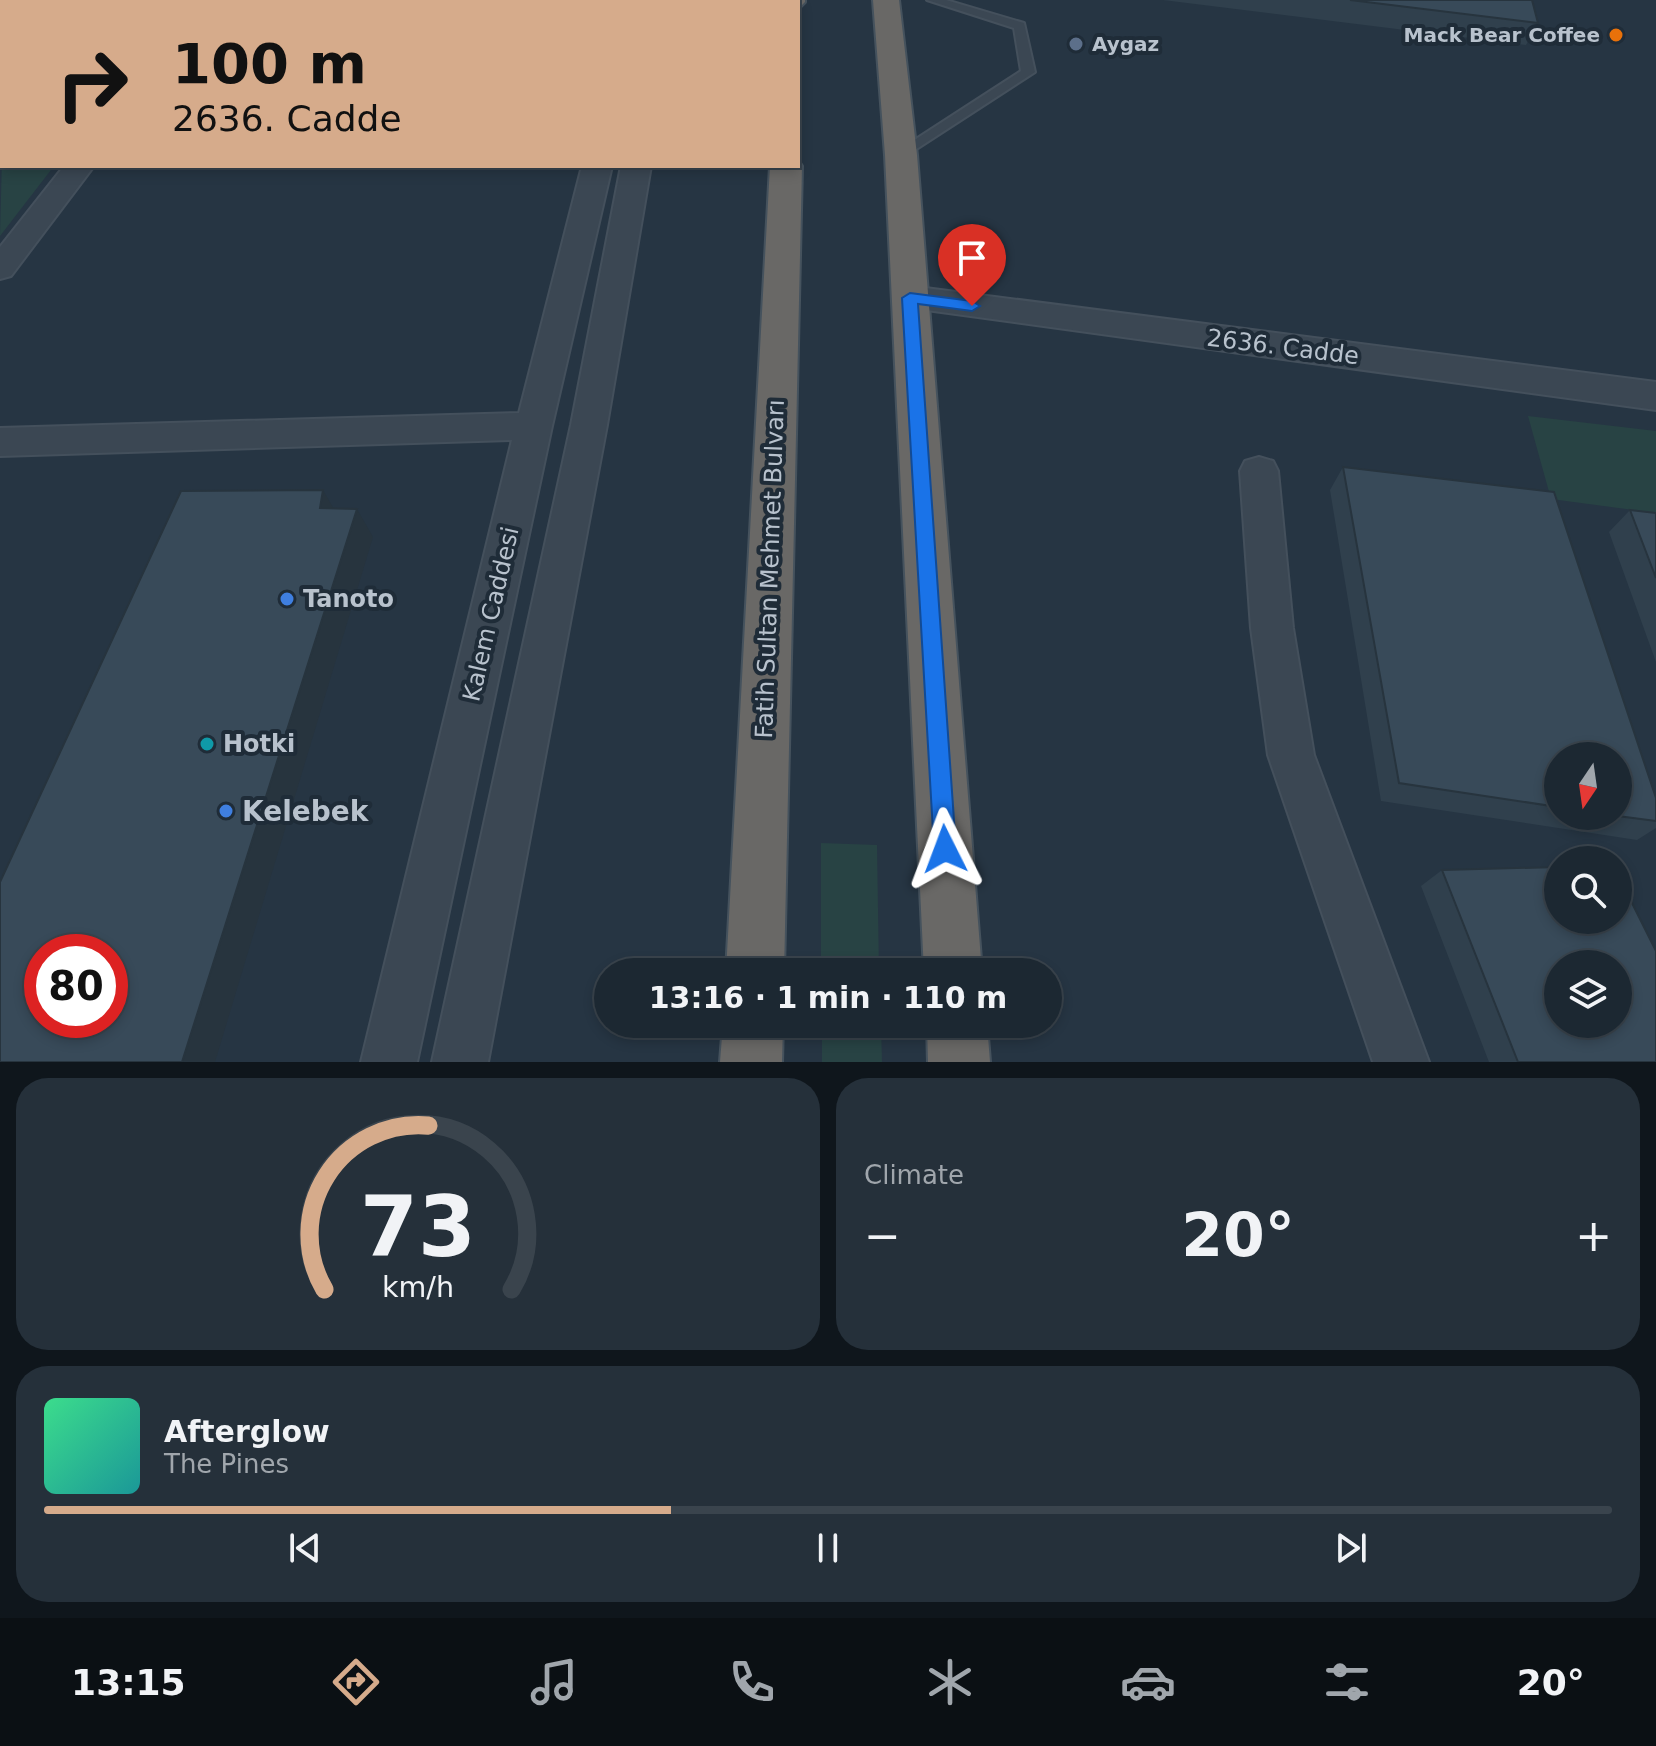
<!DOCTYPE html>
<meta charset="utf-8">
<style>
body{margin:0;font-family:"DejaVu Sans",sans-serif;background:#25303a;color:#f1f3f6;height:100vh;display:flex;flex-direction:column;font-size:30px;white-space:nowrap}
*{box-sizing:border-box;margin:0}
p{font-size:26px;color:#a0a6ac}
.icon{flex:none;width:44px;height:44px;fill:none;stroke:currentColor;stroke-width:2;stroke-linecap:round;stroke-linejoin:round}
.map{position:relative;height:1062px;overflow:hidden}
.panel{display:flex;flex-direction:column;gap:16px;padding:16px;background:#0f161c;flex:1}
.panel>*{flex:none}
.banner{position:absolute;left:0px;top:0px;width:800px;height:168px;box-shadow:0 4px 12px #0003,0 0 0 2px #3a444d;background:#d6ab8b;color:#111;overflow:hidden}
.needle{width:52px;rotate:193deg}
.fabs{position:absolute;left:1544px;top:742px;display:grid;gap:16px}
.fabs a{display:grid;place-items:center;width:88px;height:88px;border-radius:50%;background:#1c2832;box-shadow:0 4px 12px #0003,0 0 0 2px #3a444d;font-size:40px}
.speed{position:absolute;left:24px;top:934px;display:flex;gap:16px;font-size:40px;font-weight:700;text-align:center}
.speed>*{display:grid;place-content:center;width:104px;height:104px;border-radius:50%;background:#1c2832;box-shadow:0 4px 12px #0003,0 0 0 2px #3a444d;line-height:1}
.speed .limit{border:12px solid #d22;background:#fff;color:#111}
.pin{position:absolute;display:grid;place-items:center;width:68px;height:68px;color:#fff;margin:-82px -34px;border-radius:50% 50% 50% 0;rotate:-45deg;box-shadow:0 0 8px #0007}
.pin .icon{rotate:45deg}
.me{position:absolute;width:88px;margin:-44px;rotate:357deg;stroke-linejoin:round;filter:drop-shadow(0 0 6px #0008)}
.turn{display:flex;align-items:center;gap:28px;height:168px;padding:0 40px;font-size:36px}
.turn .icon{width:104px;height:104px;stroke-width:2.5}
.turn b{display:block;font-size:56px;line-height:68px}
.big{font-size:60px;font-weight:700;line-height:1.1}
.panel .tile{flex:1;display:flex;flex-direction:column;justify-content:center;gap:12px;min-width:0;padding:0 28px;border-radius:32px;background:#25303a}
.panel .dial{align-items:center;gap:0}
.dial svg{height:208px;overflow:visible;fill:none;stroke:#3a444d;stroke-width:7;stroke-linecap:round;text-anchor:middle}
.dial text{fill:#f1f3f6;stroke:none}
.song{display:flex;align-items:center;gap:24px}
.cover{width:96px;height:96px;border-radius:12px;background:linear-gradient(135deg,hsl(150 70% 55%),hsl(180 70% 35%))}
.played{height:8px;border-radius:4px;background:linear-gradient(90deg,#d6ab8b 40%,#3a444d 40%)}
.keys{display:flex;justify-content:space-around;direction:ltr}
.heat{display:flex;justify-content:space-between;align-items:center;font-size:44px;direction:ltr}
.panel .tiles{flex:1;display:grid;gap:16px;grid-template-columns:1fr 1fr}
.tile:last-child{grid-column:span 2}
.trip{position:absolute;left:594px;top:958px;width:468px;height:80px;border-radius:40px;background:#1c2832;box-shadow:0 4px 12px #0003,0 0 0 2px #3a444d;font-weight:700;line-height:80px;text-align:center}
.tab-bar{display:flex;height:128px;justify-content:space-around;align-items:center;background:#0b1014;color:#a0a6ac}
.tab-bar .icon{width:56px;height:56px}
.tab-bar .active{color:#d6ab8b}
.tab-bar b{font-size:36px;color:#f1f3f6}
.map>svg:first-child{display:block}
.green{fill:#284344}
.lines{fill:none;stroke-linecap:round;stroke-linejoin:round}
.service-casing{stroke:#44505c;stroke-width:4}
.minor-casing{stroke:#44505c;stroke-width:4}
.tertiary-casing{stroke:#44505c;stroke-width:4}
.trunk-casing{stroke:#45525d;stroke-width:4}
.service{fill:#3b4753;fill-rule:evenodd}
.minor{fill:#3b4753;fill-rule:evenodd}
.tertiary{fill:#3b4753;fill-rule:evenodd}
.trunk{fill:#696866;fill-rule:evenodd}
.wall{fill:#30404d;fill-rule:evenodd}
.shaded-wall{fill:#27343e}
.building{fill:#384a59;stroke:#27343e;stroke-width:2;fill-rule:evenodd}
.route{fill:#1a73e8;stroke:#114b97;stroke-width:2}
.food-dot{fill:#e8710a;stroke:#1f2c38;stroke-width:3}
.service-dot{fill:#5c6f8a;stroke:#1f2c38;stroke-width:3}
.shop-dot{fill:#3f7fe0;stroke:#1f2c38;stroke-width:3}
.culture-dot{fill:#0f9aa8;stroke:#1f2c38;stroke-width:3}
.labels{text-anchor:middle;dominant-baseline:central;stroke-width:8;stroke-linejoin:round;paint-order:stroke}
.far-poi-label{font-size:20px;font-weight:bold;fill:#b8c2cd;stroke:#1f2c38;text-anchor:end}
.street-label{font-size:24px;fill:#b8c2cd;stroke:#1f2c38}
.poi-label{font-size:24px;font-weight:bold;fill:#b8c2cd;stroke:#1f2c38;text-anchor:start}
.near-poi-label{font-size:28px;font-weight:bold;fill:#b8c2cd;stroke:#1f2c38;text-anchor:start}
</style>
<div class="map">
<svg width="1656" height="1062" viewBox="0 0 1656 1062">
<rect width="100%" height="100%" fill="#263543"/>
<!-- green -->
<path class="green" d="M2,156v10h52l-54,70z
M1528,416l128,15v82l-105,-14z
M821,843l56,2 2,127h-58z
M822,1024h59l1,38h-60z"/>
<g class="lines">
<defs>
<path id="service" d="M927,0h19l78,23 11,49 -134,87 -7,-4 2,-3 125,-81 -7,-43z"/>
<path id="minor" d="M108,0h25l-26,2z
M658,0h24v2h-24z
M2,138v20l-2,1v-20z
M64,166h30l-83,110 -11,3v-32z
M582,166h30l-60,260 -135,636h-56l151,-622 -512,16v-28l519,-15z
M621,166h30l-44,259 -119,637h-56l139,-637z
M1259,457l14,4 5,10 15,157 21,127 115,307h-56l-105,-307 -17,-127 -11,-157 5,-10z"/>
<path id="tertiary" d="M910,286l746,96v28l-759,-104 -5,-8 5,-8z"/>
<path id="trunk" d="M779,0h26v2l-7,7v-7z
M873,0h26l18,155 65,817h-58l-39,-817z
M798,160l4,6 -18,806h-58l44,-806h28z
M723,1024h60l-1,38h-62z
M927,1024h60l3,38h-62z"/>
</defs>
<!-- service casing -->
<use href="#service" class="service-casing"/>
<!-- minor casing -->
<use href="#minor" class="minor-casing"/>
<!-- tertiary casing -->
<use href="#tertiary" class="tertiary-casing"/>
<!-- trunk casing -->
<use href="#trunk" class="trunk-casing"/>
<!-- service -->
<use href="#service" class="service"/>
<!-- minor -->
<use href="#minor" class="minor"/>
<!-- tertiary -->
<use href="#tertiary" class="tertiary"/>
<!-- trunk -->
<use href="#trunk" class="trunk"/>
</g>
<!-- wall -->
<path class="wall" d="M1163,0h369l6,23 -12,22z
M1343,467l313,331v30l-19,12 -256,-39 -51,-311zM1558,756l60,60h-60z
M1630,510l26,3v149l-47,-130z
M1442,870l214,192h-167l-68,-176z"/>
<!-- shaded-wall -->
<path class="shaded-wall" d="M322,0h29l-1,2h-29z
M323,490l16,28 -19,-10z
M357,509l16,28 -158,525h-33z"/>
<!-- building -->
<path class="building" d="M197,0h125l-1,2h-125z
M1350,0h182l6,23z
M1343,467l211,25 102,306v23l-38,-5v-60h-60v51l-159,-24z
M323,490l-3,18 37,1 -175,553h-182v-180l181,-391zM42,952h68v68h-68z
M1630,510l26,3v65z
M1558,867v53h60v-45l38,76v111h-138l-76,-192zM1558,964h60v60h-60z"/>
<!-- route -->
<path class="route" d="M910,293l62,8 8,5 -8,5 -54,-7 38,545 -3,8 -8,3 -8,-3 -3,-8 -32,-551z"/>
<!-- markers -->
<circle class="food-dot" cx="1616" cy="35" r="8"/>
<circle class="service-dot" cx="1076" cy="44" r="8"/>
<g class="shop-dot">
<circle cx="287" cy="599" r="8"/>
<circle cx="226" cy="811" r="8"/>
</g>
<circle class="culture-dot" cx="207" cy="744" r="8"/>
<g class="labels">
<!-- far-poi labels -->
<g class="far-poi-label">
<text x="1600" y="35">Mack Bear Coffee</text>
<text x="1092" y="44" text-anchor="start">Aygaz</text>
</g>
<!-- street labels -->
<g class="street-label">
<text transform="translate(1283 347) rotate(7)">2636. Cadde</text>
<text transform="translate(770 569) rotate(-88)">Fatih Sultan Mehmet Bulvarı</text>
<text transform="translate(491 614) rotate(-77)">Kalem Caddesi</text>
</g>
<!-- poi labels -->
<g class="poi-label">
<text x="303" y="599">Tanoto</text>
<text x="223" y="744">Hotki</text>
</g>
<!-- near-poi labels -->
<g class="near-poi-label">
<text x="242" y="811">Kelebek</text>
</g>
</g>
</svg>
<div class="fabs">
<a><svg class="needle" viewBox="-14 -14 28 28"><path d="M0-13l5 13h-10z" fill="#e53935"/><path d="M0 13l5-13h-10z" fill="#a0a6ac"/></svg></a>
<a><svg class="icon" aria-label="search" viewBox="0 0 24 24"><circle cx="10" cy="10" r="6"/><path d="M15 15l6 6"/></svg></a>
<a><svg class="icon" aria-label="layers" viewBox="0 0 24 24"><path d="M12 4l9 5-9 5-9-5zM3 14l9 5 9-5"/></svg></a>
</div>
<div class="speed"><div class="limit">80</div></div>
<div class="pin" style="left:972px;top:306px;background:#d93025"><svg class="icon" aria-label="arrive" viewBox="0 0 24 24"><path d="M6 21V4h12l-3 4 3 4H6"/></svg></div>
<svg class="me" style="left:945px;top:849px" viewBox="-20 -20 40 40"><path d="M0-17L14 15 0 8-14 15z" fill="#1a73e8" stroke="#fff" stroke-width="4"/></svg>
<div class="trip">13:16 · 1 min · 110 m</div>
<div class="banner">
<div class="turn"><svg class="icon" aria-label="right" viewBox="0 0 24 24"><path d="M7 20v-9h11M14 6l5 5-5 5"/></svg><div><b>100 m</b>2636. Cadde</div></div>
</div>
</div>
<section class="panel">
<div class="tiles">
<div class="tile dial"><svg viewBox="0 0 100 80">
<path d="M14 69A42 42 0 1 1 86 69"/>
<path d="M14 69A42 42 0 0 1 54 6" stroke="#d6ab8b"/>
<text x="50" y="56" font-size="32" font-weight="700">73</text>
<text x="50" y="72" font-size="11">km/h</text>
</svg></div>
<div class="tile"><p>Climate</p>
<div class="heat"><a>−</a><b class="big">20°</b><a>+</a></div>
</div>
<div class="tile">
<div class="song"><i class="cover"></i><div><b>Afterglow</b><p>The Pines</p></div></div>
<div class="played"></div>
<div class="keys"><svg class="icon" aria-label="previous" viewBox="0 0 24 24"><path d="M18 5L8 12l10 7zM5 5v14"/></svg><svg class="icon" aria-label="pause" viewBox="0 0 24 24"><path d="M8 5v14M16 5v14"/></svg><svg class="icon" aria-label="next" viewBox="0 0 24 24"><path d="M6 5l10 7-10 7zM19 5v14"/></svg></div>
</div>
</div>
</section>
<nav class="tab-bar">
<b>13:15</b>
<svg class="icon active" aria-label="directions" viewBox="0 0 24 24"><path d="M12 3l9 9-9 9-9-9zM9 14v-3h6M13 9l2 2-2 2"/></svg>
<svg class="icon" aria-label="music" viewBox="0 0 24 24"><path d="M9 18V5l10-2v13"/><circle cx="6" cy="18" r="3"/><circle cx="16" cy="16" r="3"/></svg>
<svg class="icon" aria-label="phone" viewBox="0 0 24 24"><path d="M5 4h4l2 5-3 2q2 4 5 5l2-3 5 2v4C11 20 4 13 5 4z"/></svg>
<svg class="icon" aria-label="climate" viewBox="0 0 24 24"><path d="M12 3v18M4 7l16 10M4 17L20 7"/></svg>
<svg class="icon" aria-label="car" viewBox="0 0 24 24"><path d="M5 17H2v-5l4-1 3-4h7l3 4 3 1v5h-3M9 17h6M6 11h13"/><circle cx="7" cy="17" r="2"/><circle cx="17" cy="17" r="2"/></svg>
<svg class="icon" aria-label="filters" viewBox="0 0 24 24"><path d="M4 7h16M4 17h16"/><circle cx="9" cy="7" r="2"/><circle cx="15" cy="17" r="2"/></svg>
<b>20°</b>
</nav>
